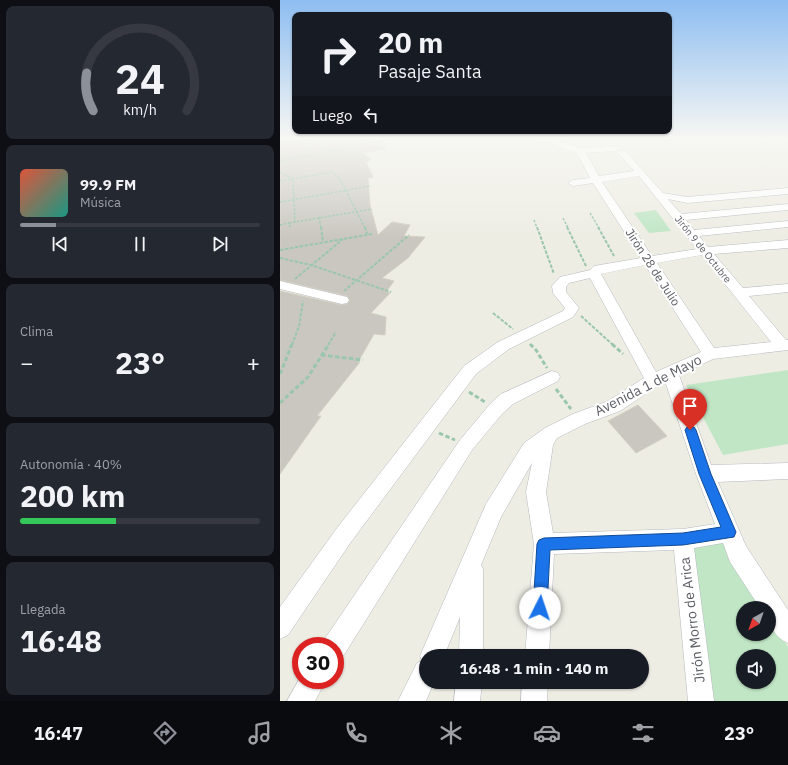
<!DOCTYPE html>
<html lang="es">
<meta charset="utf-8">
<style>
body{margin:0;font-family:"IBM Plex Sans",sans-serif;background:#242831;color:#f1f3f6;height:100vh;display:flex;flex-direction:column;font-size:15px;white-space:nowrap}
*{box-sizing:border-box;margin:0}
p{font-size:13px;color:#9ea1a6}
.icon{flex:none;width:22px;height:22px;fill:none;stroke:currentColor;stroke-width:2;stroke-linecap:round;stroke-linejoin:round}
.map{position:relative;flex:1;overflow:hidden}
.side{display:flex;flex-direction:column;gap:6px;padding:6px;background:#0d0f14;width:280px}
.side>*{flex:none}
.banner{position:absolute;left:12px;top:12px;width:380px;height:122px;border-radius:8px;box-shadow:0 1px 3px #0004;background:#171b24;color:#f1f3f6;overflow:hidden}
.needle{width:26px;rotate:220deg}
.buttons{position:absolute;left:456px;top:601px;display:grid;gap:8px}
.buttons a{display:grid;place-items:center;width:40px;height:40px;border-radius:50%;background:#171b24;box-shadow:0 1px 3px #0004;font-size:20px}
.speed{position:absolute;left:12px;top:637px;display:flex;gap:8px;font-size:20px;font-weight:700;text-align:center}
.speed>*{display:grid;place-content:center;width:52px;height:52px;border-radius:50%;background:#171b24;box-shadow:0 1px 3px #0004;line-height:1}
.speed .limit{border:6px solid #d22;background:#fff;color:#111}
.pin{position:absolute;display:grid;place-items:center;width:34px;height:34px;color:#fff;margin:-41px -17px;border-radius:50% 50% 50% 0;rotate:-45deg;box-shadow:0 0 4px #0007}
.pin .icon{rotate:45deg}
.me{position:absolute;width:44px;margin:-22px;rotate:4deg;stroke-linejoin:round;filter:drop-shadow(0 0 3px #0008)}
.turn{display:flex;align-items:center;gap:14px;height:84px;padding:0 20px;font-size:18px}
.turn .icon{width:52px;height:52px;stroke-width:2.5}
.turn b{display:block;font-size:28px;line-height:34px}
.then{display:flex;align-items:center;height:38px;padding:0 20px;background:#0003;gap:8px;font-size:15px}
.big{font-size:30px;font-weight:700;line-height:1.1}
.side .tile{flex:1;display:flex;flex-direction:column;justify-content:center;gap:6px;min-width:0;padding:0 14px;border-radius:8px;background:#242831}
.side .dial{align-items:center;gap:0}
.dial svg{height:104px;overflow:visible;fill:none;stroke:#363941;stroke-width:7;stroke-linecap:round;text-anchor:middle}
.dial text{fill:#f1f3f6;stroke:none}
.song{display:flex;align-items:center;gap:12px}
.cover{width:48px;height:48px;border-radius:6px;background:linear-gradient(135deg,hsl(10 70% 55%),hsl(170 70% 35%))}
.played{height:4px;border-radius:2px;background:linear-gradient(90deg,#8c9099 15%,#363941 15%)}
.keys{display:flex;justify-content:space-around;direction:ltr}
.heat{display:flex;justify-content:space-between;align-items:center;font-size:22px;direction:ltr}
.charge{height:6px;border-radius:3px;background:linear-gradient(90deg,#34c759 40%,#363941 0)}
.trip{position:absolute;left:139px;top:649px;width:230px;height:40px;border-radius:20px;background:#171b24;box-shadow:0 1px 3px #0004;font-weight:700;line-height:40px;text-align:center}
.menu{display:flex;height:64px;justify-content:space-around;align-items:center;background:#090b0e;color:#9ea1a6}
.menu .icon{width:28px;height:28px}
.menu .active{color:#8c9099}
.menu b{font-size:18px;color:#f1f3f6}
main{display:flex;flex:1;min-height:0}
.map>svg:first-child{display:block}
.green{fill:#c0e6c5;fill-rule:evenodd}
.building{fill:#cac7c1;stroke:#d3d0c2}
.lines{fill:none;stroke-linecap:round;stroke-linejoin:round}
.minor-casing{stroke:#b6b8be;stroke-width:1}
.path-far2{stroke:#99c6ac;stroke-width:1.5;stroke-dasharray:2.5 1.5;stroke-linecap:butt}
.path-far1{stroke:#99c6ac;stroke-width:2;stroke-dasharray:3.5 1.5;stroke-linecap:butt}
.path{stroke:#99c6ac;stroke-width:3;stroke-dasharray:4.5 2.5;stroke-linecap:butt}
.minor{fill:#fff;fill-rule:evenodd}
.route{fill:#1a73e8;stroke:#114b97}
.labels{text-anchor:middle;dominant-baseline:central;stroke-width:4;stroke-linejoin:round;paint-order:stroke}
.far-street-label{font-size:10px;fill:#5c5e64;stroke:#fff}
.street-label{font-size:12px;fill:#5c5e64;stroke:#fff}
.near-street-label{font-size:14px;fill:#5c5e64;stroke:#fff}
</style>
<main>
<section class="side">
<div class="tile dial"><svg viewBox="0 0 100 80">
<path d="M14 69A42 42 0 1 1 86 69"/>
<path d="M14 69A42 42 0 0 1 9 40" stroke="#8c9099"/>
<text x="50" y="56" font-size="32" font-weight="700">24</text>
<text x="50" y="72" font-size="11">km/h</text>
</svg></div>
<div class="tile">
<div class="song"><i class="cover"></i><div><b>99.9 FM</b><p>Música</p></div></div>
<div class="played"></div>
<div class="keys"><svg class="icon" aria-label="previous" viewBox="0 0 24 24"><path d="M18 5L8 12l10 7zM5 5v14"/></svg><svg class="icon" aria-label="pause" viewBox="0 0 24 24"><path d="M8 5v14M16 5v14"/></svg><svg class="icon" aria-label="next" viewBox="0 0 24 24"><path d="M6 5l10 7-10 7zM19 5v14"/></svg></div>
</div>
<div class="tile"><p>Clima</p>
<div class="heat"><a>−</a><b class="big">23°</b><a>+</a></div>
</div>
<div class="tile"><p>Autonomía · 40%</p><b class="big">200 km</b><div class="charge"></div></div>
<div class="tile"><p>Llegada</p><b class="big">16:48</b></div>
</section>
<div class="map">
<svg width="508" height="701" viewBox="0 0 508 701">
<rect width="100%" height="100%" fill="#eeede4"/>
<!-- green -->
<path class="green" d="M376,210l15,21 -22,2 -15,-20z
M508,370v74l-65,11 -37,-70z
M445,542l39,66h-21v26h26v-18l19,31v54h-78l-20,-157zM463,656h26v26h-26z"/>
<!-- building -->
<path class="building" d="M0,140h97l8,9 -22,4 8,7 -5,2 7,15 -5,1 2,27 8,30 14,-13 18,3 -6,11 21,1 -17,21 -26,20 12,3 -8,11 4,1 -19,20 15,4 -1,18 -11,-1 -16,28h2l-43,54h4l-41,58v-183l62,14 5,-1 3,-3 -3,-5 -67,-16z
M358,405l29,31 -31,17 -28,-32z"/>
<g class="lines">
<defs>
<path id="minor" d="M258,139h14l29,9 37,-2 1,2 -4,3 -29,2 13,23 35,-5 -16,-18 1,-2h6l38,42 24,4 101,-9v6l-101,9 -19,-4 13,15 107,-10v6l-102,10 8,10 94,-9v6l-89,9 9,11 80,-7v8l-74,6 29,34 45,-4v8l-39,4 37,44h2v10l-75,9 -34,16 32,90 77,-2v16l-70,3 28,64 42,64v33c-15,-6 -19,-20 -19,-35h-9l-30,-46 -7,-19 -29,5 20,153h-26l-14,-151 -120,4 -5,102h-24l9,-112 -8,-52 6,-29 -31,54 -20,48 2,4v87h-24l1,-39 -16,39h-18v26h8l-8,19h-28l19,-38 5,-2 -2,-5 66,-152 38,-61 21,-15 28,-14 35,-13 36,-23 -54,-100 -21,5 -3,4v5l13,16 -6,9 -64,32 -33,25 -125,168 -63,93 -8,4v-32l57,-79 127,-162 34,-24 65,-31 2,-3 -12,-15 -1,-7 8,-9 30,-7 4,-4 47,-8 -48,-75 -20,3 -5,-3 5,-3 17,-2 -13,-25zM359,176l58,73 -45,7 -50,-74zM422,255l69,87 -57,6 -57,-85zM365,265l56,87 -45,20 -55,-98zM385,381l31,93 19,50 -32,5 -130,4 -7,-41 7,-47 4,-7 28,-14 35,-13z
M0,281l67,16 2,3 -2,3 -5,1 -62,-15z
M272,371l6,2 2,4 -2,4 -45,23 -11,10 -30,36 -128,205 -9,3v-12h-12l3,-9 134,-197 30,-36 11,-10z
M21,676v4h25l-11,21h-28z
M176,682h26l-2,19h-26z
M242,682h26l-1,19h-26z"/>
</defs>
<!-- minor casing -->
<use href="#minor" class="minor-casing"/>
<!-- path-far2 -->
<path class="path-far2" d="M25,139l3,16
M86,139l9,3
M100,142l6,5
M0,143l18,-4
M0,161l110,-22
M0,172l13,7 2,43
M0,181l53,-9 7,7 25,49
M0,202l91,-16
M310,213l9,15
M39,217l2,11
M283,218l5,10
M254,220l3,8
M0,225l9,-2
M10,227l-1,-4 83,-14"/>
<!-- path-far1 -->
<path class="path-far1" d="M41,227l2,15
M85,227l2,7
M257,227l17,47
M287,227l19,39
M318,227l16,29
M0,250l92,-16
M0,258l31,7 80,27
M15,279l48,-40
M64,291l65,-56
M213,313l20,16
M301,316l32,29
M12,345l7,-19 4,-25
M48,345l8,-13"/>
<!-- path -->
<path class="path" d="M250,344l6,6 11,18
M332,344l11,10
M41,355l42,5
M0,374l12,-30
M276,389l15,20
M189,392l16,10
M0,403l28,-26 21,-33
M159,433l16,7"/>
<!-- minor -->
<use href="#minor" class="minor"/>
</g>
<!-- sky -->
<linearGradient id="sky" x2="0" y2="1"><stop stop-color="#8dbdf1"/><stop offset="0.58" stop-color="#f7f7f3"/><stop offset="1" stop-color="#f7f7f3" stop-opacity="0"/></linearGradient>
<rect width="508" height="238" fill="url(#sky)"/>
<!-- route -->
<path class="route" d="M410,426l4,1 2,3 15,44 25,58 -2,5 -51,8 -133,5 -3,58 -2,5 -5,2 -5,-2 -2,-5 4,-64 2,-4 5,-2 139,-5 38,-6 -22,-53 -14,-44 2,-3z"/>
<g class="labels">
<!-- far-street labels -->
<g class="far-street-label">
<text transform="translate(423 249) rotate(51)">Jirón 9 de Octubre</text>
</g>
<!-- street labels -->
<g class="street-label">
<text transform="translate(373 267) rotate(57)">Jirón 28 de Julio</text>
</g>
<!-- near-street labels -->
<g class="near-street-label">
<text transform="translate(368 385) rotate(-27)">Avenida 1 de Mayo</text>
<text transform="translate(412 620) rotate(-97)">Jirón Morro de Arica</text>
</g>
</g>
</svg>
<div class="buttons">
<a><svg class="needle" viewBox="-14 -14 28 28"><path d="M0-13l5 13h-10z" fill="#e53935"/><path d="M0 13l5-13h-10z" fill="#9ea1a6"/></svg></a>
<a><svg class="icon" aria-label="sound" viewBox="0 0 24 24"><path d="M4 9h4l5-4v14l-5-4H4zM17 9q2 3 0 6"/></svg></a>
</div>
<div class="speed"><div class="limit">30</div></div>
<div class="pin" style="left:410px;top:430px;background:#d93025"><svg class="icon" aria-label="arrive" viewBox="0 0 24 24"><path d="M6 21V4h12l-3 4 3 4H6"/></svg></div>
<svg class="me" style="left:260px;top:608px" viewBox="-20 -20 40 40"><circle r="19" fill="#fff"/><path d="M0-13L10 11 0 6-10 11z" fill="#1a73e8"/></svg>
<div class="trip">16:48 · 1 min · 140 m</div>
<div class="banner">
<div class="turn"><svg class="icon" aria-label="right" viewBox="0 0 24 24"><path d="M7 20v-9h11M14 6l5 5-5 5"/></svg><div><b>20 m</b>Pasaje Santa</div></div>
<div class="then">Luego<svg class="icon" aria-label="left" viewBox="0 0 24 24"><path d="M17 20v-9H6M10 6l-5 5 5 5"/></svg></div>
</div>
</div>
</main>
<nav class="menu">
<b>16:47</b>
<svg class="icon active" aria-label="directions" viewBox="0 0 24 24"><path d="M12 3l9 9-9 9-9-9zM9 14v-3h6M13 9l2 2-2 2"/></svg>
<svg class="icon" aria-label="music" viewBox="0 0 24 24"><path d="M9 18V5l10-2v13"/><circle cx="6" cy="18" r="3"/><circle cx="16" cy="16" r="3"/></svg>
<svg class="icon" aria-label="phone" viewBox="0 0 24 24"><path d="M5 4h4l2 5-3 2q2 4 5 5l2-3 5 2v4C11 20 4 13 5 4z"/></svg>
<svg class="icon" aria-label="climate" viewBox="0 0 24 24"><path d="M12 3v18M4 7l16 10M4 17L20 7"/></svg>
<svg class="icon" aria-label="car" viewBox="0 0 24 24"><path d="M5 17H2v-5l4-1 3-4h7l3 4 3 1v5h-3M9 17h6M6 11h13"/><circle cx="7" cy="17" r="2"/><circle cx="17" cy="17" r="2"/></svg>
<svg class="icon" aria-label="filters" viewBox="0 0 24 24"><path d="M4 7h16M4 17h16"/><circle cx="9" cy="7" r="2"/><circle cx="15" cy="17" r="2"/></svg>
<b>23°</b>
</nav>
